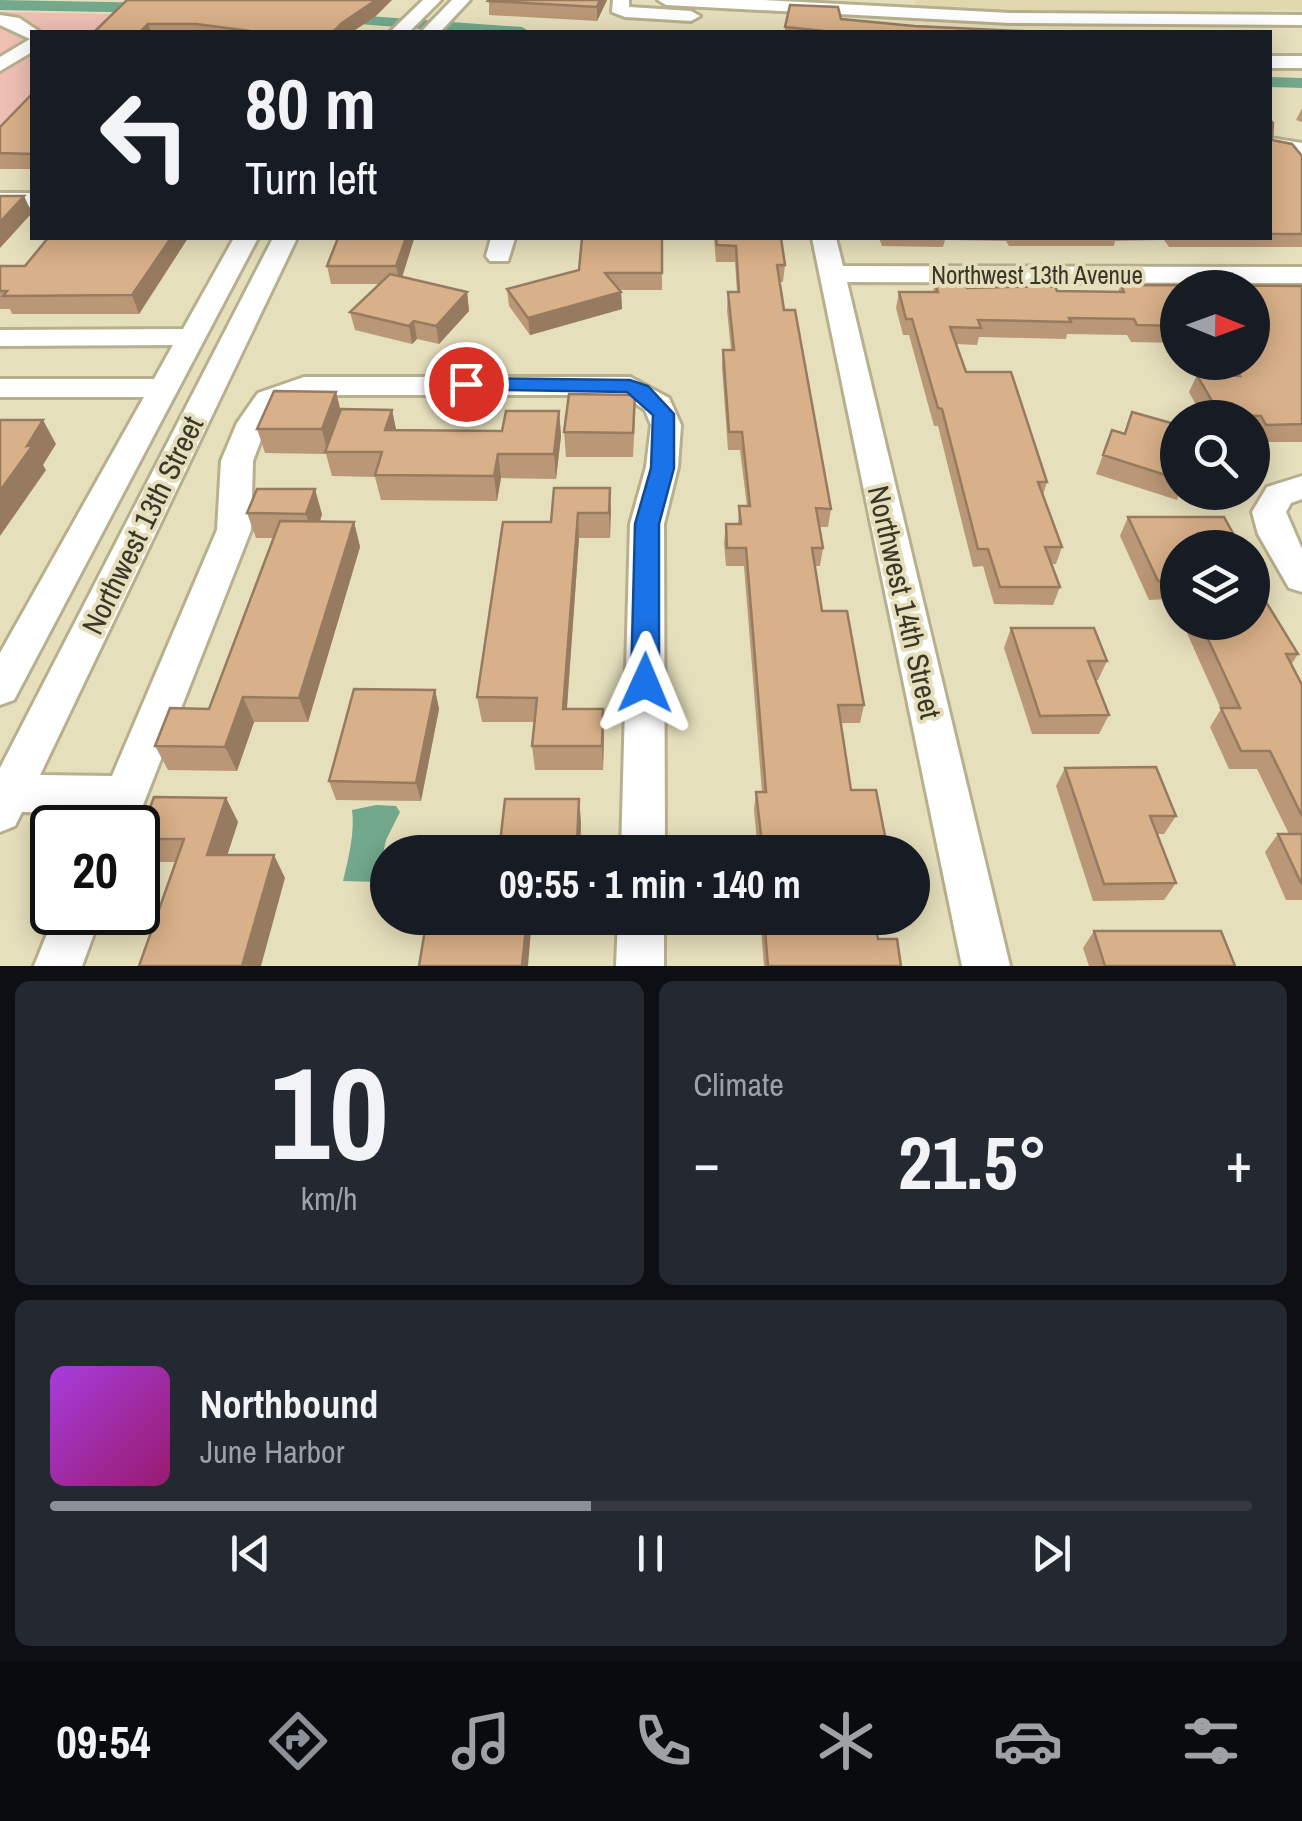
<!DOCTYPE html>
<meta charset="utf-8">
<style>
body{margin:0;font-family:"Archivo Narrow",sans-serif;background:#242831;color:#f1f3f6;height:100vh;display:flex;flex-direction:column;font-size:38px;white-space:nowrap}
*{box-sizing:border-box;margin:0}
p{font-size:32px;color:#9ea1a6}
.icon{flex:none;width:55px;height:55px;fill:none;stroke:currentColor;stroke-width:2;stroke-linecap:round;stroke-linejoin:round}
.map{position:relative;height:966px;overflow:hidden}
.side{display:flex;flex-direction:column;gap:15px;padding:15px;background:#0d0f14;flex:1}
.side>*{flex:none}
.top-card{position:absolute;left:30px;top:30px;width:1242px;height:210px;border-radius:0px;box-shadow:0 5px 25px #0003;background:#171b24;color:#f1f3f6;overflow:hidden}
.needle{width:65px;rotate:91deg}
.controls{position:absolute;left:1160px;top:270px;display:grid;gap:20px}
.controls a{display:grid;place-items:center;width:110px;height:110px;border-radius:50%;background:#171b24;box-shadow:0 5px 25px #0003;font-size:50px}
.speed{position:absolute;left:30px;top:805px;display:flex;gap:20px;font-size:50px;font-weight:700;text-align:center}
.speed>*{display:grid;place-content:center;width:130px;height:130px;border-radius:50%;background:#171b24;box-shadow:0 5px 25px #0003;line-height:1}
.speed .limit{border:5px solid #111;border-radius:15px;background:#fff;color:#111}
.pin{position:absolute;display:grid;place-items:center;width:85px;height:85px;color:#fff;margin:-42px;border:5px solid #fff;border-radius:50%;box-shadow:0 2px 10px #0007}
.me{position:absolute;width:110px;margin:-55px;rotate:1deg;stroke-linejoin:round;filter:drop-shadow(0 0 8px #0008)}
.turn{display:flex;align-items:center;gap:35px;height:210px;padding:0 50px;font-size:45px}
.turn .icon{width:130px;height:130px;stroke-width:2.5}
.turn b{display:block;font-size:70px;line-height:85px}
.big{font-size:75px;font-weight:800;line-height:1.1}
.side .widget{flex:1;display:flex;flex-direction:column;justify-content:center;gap:15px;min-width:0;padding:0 35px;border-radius:15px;background:#242831}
.side .dial{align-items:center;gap:0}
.dial b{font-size:130px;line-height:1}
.song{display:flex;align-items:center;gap:30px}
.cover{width:120px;height:120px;border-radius:15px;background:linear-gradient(135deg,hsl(280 70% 55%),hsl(320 70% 35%))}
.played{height:10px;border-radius:5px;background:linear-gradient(90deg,#8c9099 45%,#363941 45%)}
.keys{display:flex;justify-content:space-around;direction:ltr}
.heat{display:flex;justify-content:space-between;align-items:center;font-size:55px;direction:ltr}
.side .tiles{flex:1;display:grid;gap:15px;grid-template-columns:1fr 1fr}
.widget:last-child{grid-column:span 2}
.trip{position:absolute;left:370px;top:835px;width:560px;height:100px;border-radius:50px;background:#171b24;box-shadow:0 5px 25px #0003;font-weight:800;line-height:100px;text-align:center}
.tab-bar{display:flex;height:160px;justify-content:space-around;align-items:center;background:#090b0e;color:#9ea1a6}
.tab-bar .icon{width:70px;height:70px}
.tab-bar .on{color:#8c9099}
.tab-bar b{font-size:45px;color:#f1f3f6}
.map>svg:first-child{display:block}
.built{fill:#e0d7ac}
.green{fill:#efbfb3}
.water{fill:#72a88c}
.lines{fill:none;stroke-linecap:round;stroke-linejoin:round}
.canal{fill:#72a88c;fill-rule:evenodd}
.minor-casing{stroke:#b7b08e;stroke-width:6}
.minor{fill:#fff;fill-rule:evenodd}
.wall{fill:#ba9776}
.shaded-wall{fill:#977b60}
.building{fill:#d8b089;stroke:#977b60;stroke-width:2.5}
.route{fill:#1a73e8;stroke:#114b97;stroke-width:2.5}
.labels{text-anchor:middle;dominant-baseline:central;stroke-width:8;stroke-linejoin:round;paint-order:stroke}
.far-street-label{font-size:25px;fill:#393729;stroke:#e6dfbc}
.street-label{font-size:30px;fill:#393729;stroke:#e6dfbc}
</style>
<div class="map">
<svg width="1302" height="966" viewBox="0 0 1302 966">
<rect width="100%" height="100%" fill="#e6dfbc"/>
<!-- built -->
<path class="built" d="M914,0h388v10l-301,2 -71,-3 -14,-4z"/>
<!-- green -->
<path class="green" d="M0,12l113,2 -19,18h-62v61l-32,33z"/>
<!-- water -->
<path class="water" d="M376,805l20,1 4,6 -14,28 -9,42 -34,-1c6,-24 12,-50 9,-71z"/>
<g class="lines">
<!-- canal -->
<path class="canal" d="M0,0l160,3 8,5 -8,5 -160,-3z
M326,13l196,14 8,5h-69l-141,-11 -2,-3z
M1270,77l32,1v10l-32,-1z"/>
<defs>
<path id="minor" d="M423,0h18l-32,32h-19z
M452,0h18l-30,32h-19z
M613,0h16v7l62,4 9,5 -9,5 -66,-4 -13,-5z
M658,0h105l247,13 292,2v10l-292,-2 -344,-18z
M0,15l19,3 21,14h-8v20l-32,19v-14l30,-18 -30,-14z
M1270,56h32v12h-32z
M1270,138l32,5v12l-32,-5z
M0,193h32v14h-32z
M234,238h24l-244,462 -14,5v-52l144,-256h-144v-18h154l19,-34 -173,1v-16l183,-1z
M273,238h24l-257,537 72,1 105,-246 4,-69 16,-38 21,-30 46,-16h326l39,21 12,27 -3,42 -14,57 1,328h-44l9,-328 16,-57 5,-42 -6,-15 -22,-15h-315l-28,12 -13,17 -14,37 -2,69 -117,298h-44l6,-14 -74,-2 -7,14 -15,6v-64z
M491,238h24l-7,23h-18l-4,-5z
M812,238h24l7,28 459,1v16l-455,-1 163,684h-48z
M1302,476v23l-11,4 -5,9 16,37v43l-13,-4 -31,-54 -6,-22 15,-25z
M56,912h46l-20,54h-48z
M618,918h46v48h-48z"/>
</defs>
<!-- minor casing -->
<use href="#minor" class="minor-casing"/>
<!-- minor -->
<use href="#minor" class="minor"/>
</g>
<!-- wall -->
<path class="wall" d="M127,0l249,16 -24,16h-258z
M489,0h118l-10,21 -108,-6z
M841,19l73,7 126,6h-255v-5z
M32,94v75h-32v-42z
M1302,108v14l-6,-2z
M1270,120l2,20 30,16v91h-133l-5,-7 -49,1 -1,5h-105l-3,-5 -61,-1 -2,7 -61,-1 -3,-8h391z
M188,238l-49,76h-127l-2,-5h-10v-43h25z
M338,238h76l-12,39 65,15 2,19 -30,33 -22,-5 -5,5 -57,-14 -5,-18 29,-28h-48l-4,-18z
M662,238v52h-43l2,2 1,17 -92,26 -21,-29 -2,-17 72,-19z
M714,238h67l4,27 -2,17h-3l4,28 47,199 -3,18h-9l4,21 -3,18h-5l7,45 42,94 -4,18h-20l11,67 34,46 -5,16h-122l-4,-42 2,-18h6l-18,-226h-18l-2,-23 2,-19h12l1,-18h8l-7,-56h-12l-6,-83 1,-17h8l-4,-40 1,-18h9l-2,-30h-19z
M935,283l32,5 151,4 3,-7 181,1v156h-45l-5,-8v-16h-49l-14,-26 8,-17h25l-8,-13h38l-74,-74v55l-47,-1 -4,-7 -60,-1 -1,5 -87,-2 -2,8 -21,-1 10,28 81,110 -4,13 19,52 -6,17h-4l8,23 -7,18 -59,-1 -11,-38 -10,1 -35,-141h-4l-25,-91h-6l-7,-27 3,-16h34z
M340,410h52l4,20 106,1 57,-20 2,25 -5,43 -55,-1 -4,23 -116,-1 -6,-23 -43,-1 -6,-22 -61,-1 -8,-24z
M1132,412l46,13v67h2l-3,8 -81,-26 16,-44 12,3z
M635,419l-2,38h-67l-2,-25z
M610,488v50h-31l-12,171 37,24 -1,37h-68l-3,-24 2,-24h-52l-5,-25 74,-175z
M247,513l75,1 -2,8h34l6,25 -52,175h-54l-17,49 -69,-1 -13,-24 54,-37 65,-171h-18z
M1128,517l112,29 -1,2h-61v66l-7,-15 -22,1 -29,-64z
M1182,622h70l46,32 -7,11 11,20v215h-16l-21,-48 13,-18h11l-32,-65h-28l-19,-42 11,-18z
M1011,628l96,33 -9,19h-2l13,35 -10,19h-67l-28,-86z
M435,690l4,19 -18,92 -85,-1 -7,-19z
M1065,768l111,48 -12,18h-7l19,49 -12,17 -71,1 -37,-115z
M226,798l12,24 -11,33 58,23 -109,-16h-23l-15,-23z
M581,822l-1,30h-81z
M760,918h114l4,21 23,27h-137z
M1094,931l141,35h-146l-6,-18z"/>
<!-- shaded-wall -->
<path class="shaded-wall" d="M376,0h16l-16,16 -24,16h-19l9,-9z
M600,0h7l-10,21v-14z
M148,24l3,8h-11z
M24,196l8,17 -32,35v-26z
M171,238h17l-49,76 -7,-19z
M406,238h8v1l-14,45 -4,-18z
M467,292l2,19 -30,33 -3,-18z
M621,292l1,17 -92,26 -2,-17z
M414,321l3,18 -5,5 -3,-18z
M336,392l6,24 -14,38 -6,-25z
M392,410l5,24 -12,-4z
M559,411l2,25 -5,43 -2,-25z
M43,420l13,24 -13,21 3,5 -46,66v-45z
M498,454l3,24 -4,23 -3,-25z
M610,488l1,25 -1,25 -1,-25z
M315,489l7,25 -8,24 -8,-24z
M578,513l1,25 -14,195 -2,-24z
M354,522l6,25 -52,175 -9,-24z
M435,690l4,19 -18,92 -5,-18z
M243,697l11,25 -17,49 -12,-24z
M603,709l1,24 -1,37 -1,-24z
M226,798l12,24 -18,56 -13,-23z
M579,799l2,23 -1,30h-2z
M274,855l11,23 -24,88h-19z
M527,918h5l-4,48h-6z"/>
<!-- building -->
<path class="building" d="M127,0h249l-34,23 -9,9h-75l-62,-8h-48l-8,8h-46z
M489,0h111l-3,7 -109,-6z
M790,5l48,2 3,12 73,7 126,6h-206l-49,-5z
M32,94v60l-32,-1v-26z
M1270,120l3,3 -1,17 20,4 10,12v78h-32z
M0,196h24l-24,26z
M48,238h123l-39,57 -129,1 4,-5h-7v-25h25z
M338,238h68l-10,28h-69z
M582,238h80v35h-57l16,19 -93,26 -21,-29 72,-19z
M716,238h65l4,27h-8l7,45h11l36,199 -15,-1 7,40h-11l10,63h25l17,94h-26l13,85h25l9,46 -26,1 3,15h-99l-7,-60h10l-20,-244h-19l-1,-24h15l-2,-18h11l-8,-74h-13l-6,-82h11l-6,-58h11l-3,-46 -19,-1z
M390,274l77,18 -31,34 -22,-5 -5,5 -59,-14z
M935,283h31l1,5 88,-2 2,5 67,1 -3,-7 181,1v138l-36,1 -5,-9 -41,-1 -23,-40 43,1 -8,-14h20v-74h-74v38l-41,-1 -3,-6 -65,-1 2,4 -93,-2 3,8 -31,-1 16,45h45l36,110h-9l24,65h-17l15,40h-60l-12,-38h-10l-36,-140 -4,-1 -26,-89h-6l-7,-27h39z
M274,391l62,1 -14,37h-65z
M569,394l66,1 -2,38 -69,-1z
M341,409l51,1 -7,20 117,1 4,-20h53l-5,43h-56l-4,22 -119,-1 7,-23h-57z
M1132,412l46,13v54l-75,-24 9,-25 13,4z
M0,420h43l-16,26 6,-1 -33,46z
M554,488h56l-1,25h-31l-15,196h40l-1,37h-70l5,-48 -60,-1 26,-175h48z
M257,489h58l-9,25 -59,-1z
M1128,517h96l16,29h-8l1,2h-55v33h-20z
M280,521l74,1 -55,176 -56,-1 -18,50 -70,-1 15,-38 39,1z
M1252,579l46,75h-12l16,31v131l-32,-65h-29l-20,-43h19l-40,-86h52z
M1011,628h83l13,33h-19l21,54 -69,1z
M354,689l81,1 -19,93 -87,-2z
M1156,767l20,49h-26l26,67 -72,1 -39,-116z
M154,797l72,1 -19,57h67l-32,111h-103l45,-127h-46z
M505,799h74l-2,43h-44l-1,10h-33z
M1278,834h24v49h-1z
M427,918h100l-5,48h-103z
M764,918h110l4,21h19l4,27h-133z
M1094,931h127l14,35h-130z"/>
<!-- route -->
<path class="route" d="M466,378l164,2 18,6 26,28v54l-15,56v159l-4,8 -10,3 -10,-3 -4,-8 4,-159 16,-56 2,-53 -26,-23 -169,-3 -3,-5z"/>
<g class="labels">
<!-- far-street labels -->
<g class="far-street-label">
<text x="1037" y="275">Northwest 13th Avenue</text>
</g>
<!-- street labels -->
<g class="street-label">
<text transform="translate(142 525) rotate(-64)">Northwest 13th Street</text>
<text transform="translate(905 602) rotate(77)">Northwest 14th Street</text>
</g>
</g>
</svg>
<div class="controls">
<a><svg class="needle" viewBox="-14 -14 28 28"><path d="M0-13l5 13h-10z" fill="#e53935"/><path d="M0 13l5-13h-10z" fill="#9ea1a6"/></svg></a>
<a><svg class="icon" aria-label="search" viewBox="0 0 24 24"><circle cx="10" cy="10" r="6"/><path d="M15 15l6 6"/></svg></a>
<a><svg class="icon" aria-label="layers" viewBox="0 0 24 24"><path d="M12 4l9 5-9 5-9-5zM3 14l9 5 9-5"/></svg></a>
</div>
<div class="speed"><div class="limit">20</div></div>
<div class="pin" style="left:466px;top:384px;background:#d93025"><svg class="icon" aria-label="arrive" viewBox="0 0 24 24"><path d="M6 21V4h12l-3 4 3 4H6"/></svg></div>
<svg class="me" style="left:645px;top:683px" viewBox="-20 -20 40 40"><path d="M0-17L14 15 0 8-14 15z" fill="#1a73e8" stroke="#fff" stroke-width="4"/></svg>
<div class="trip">09:55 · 1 min · 140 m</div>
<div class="top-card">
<div class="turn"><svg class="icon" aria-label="left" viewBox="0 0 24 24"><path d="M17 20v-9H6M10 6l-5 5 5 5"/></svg><div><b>80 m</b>Turn left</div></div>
</div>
</div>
<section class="side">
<div class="tiles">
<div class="widget dial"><b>10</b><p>km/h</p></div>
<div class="widget"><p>Climate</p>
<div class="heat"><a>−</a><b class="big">21.5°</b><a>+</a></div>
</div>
<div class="widget">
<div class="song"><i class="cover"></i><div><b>Northbound</b><p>June Harbor</p></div></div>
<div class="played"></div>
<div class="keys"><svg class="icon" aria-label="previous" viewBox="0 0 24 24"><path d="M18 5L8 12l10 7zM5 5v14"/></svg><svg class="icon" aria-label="pause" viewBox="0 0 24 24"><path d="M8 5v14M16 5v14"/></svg><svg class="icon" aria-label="next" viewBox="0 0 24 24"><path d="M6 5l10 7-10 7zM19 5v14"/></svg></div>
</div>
</div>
</section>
<nav class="tab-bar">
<b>09:54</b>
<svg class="icon on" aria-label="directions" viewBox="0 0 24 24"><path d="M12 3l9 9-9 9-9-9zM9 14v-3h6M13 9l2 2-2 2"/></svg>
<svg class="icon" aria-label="music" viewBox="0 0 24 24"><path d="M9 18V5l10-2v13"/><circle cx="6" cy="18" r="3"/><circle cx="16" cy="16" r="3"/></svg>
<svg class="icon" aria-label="phone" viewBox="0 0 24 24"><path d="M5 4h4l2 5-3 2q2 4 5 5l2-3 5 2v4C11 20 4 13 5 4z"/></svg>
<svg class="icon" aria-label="climate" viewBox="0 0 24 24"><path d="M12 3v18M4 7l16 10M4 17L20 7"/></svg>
<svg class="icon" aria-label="car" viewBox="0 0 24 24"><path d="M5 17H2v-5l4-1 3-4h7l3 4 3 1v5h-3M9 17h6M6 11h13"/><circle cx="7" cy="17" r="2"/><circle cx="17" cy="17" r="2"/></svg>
<svg class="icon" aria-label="filters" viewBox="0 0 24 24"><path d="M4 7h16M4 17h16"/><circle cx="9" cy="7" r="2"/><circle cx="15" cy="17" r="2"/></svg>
</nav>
